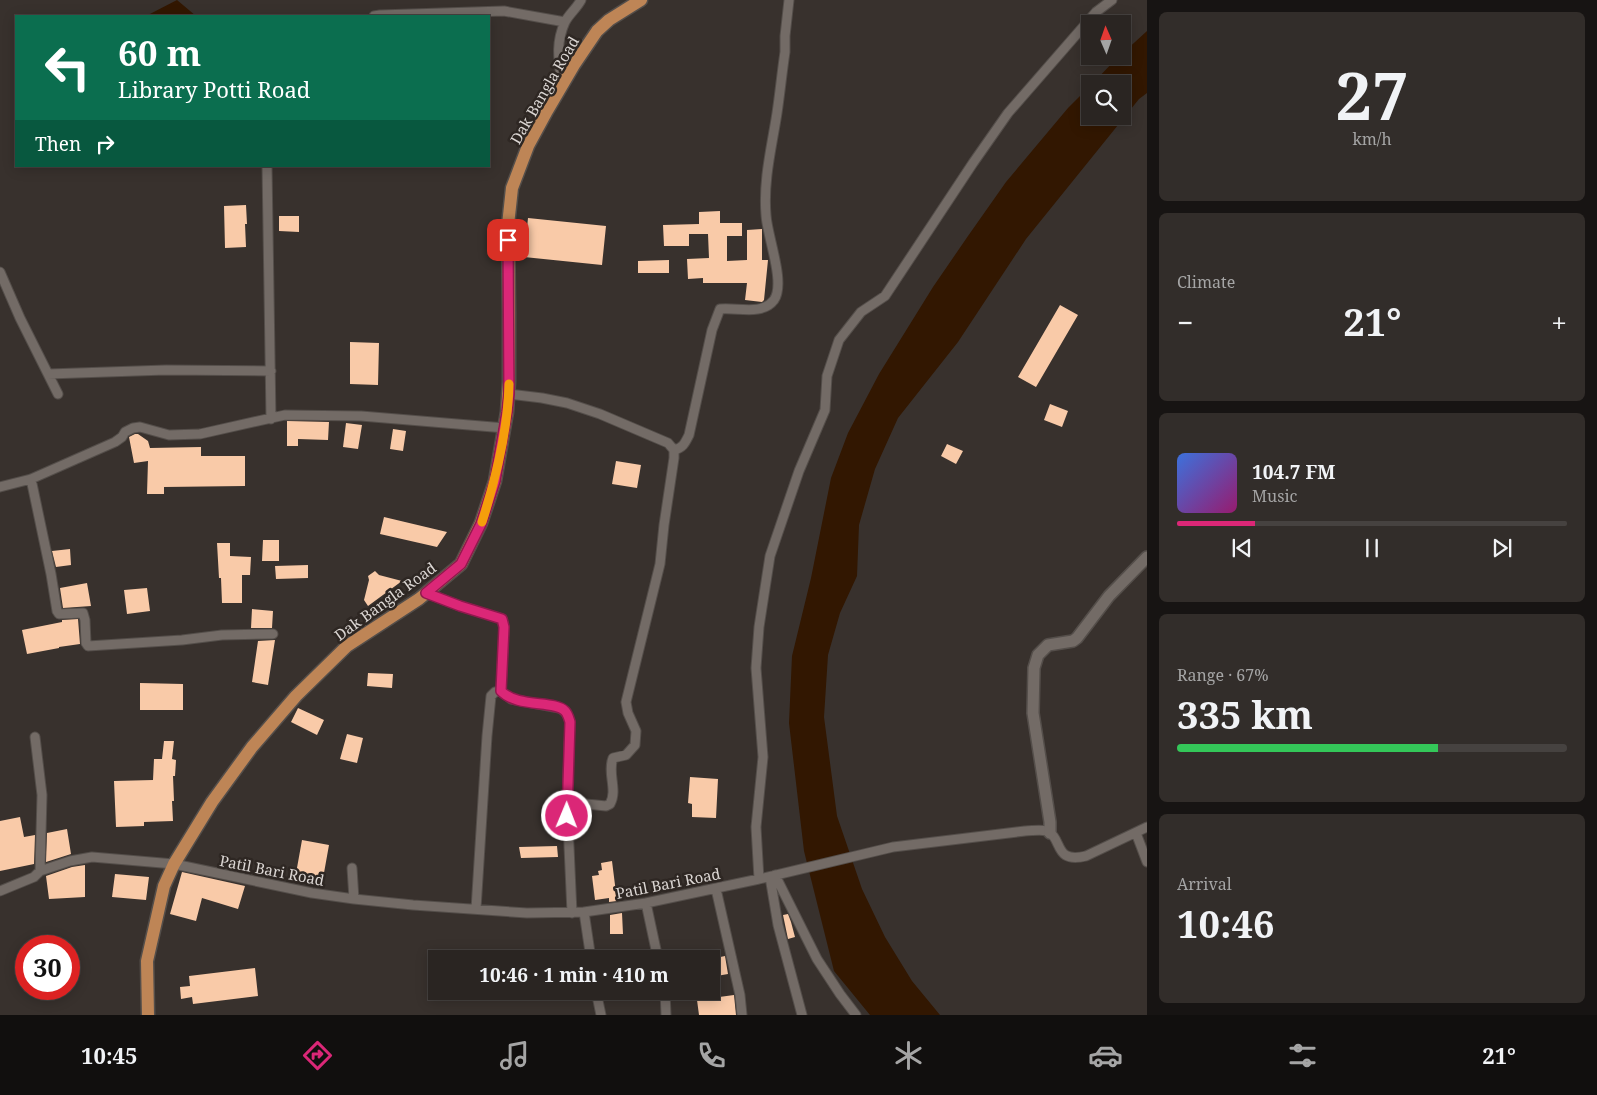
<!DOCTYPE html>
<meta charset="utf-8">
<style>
body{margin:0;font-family:"Noto Serif",serif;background:#322d2a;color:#f1f3f6;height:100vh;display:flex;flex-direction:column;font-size:19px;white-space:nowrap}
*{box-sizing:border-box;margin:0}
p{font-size:16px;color:#a5a5a5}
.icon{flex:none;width:28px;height:28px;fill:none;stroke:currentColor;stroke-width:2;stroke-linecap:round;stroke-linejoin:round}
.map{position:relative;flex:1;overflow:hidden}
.side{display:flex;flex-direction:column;gap:12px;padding:12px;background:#171413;width:450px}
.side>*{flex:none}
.guide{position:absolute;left:15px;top:15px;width:475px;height:152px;border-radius:0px;box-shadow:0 2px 12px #0003,0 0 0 1px #464240;background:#0b6e4f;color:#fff;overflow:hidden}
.needle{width:32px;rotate:358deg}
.controls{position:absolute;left:1081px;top:15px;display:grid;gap:10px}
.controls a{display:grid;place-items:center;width:50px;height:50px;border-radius:0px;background:#2a2522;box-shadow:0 2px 12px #0003,0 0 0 1px #464240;font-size:25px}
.speed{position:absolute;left:15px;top:935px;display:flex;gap:10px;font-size:25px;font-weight:700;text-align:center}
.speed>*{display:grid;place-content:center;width:65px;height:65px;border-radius:50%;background:#2a2522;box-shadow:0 2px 12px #0003,0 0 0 1px #464240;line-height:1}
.speed .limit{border:8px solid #d22;background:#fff;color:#111}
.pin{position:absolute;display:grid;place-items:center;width:42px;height:42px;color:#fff;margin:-21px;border-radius:10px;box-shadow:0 2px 8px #0006}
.me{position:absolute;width:55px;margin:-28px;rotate:1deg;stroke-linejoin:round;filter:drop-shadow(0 0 4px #0008)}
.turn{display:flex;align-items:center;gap:18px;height:105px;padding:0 20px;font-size:22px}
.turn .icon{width:65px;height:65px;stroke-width:2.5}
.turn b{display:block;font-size:35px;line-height:42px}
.then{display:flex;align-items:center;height:48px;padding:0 20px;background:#0003;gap:10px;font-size:19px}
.big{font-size:38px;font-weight:700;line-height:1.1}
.side .widget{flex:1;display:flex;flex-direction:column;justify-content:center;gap:8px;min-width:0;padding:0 18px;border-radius:8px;background:#322d2a}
.side .dial{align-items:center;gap:0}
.dial b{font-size:65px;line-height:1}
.song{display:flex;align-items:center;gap:15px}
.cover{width:60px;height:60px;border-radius:8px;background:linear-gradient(135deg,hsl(220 70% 55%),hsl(320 70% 35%))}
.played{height:5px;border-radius:2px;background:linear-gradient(90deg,#db2777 20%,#464240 20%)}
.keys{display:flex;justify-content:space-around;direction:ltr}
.heat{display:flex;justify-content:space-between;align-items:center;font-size:28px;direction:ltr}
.charge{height:8px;border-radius:4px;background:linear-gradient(90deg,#34c759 67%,#464240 0)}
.trip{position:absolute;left:428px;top:950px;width:292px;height:50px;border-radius:0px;background:#2a2522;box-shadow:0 2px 12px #0003,0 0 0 1px #464240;font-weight:700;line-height:50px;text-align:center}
.menu{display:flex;height:80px;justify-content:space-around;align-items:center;background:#110f0e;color:#a5a5a5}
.menu .icon{width:35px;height:35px}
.menu .active{color:#db2777}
.menu b{font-size:22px;color:#f1f3f6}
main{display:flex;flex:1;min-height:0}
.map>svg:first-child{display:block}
.water{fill:#321701}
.building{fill:#f9caa8}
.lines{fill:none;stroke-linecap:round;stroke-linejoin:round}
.minor-casing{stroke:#544e4a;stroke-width:11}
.tertiary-casing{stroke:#544e4a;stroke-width:14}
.primary-casing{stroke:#544e4a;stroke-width:15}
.minor{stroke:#736b66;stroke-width:9}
.tertiary{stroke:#736b66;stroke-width:11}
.primary{stroke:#be8556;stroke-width:12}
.route-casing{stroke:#8e194d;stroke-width:12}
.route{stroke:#db2777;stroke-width:9}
.slow{stroke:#f59e0b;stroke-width:9}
.labels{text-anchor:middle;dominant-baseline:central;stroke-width:5;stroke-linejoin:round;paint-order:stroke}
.street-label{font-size:15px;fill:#dbd6d3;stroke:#2e2723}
</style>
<main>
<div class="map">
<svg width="1147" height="1015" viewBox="0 0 1147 1015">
<rect width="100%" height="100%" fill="#38312d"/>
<!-- water -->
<path class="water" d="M177,0l19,16h-50z
M1147,31v62l-8,6 -113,140 -68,103 -60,76 -23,51 -16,56 -2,51 -17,37 -12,42 -4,62 13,99 25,73 23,48 27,44 28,34h-70l-36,-44 -30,-120 -15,-128 3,-67 19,-78 20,-100 17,-45 31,-59 54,-87 35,-51 38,-54 62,-74 22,-22v30h32v-32h-30l27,-28h3l1,-3z"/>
<!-- building -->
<path class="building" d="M246,205l1,19h-2l1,23 -21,1 -1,-42z
M720,211v12h22v13h-15v25l20,-1v-30l15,-1v31h6l-4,40 -2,2 -17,-2 2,-17h-44v-5l-15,1 -1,-20 22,-1 -1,-24h-19v12h-25l-1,-21 36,-1v-12z
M279,216h20v16l-20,-1z
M528,218l78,8 -4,39 -78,-8z
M669,260v13h-31v-12z
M1060,305l18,10 -42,72 -18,-10z
M350,342l29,1 -1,42 -28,-1z
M1050,404l18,7 -6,16 -18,-7z
M287,421l42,1 -1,18 -30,-1v7h-11z
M346,423l16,2 -4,24 -15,-2z
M393,429l13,2 -3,20 -13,-2z
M135,434h3l10,7 2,7 51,-1v9h44v30l-81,1v7h-17l1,-33 -14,2 -5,-26z
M947,444l16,7 -7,13 -15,-8z
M616,461l25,4 -4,23 -25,-4z
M384,517l63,15 -10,15 -57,-13z
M263,540h16v21h-17z
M217,543h13v13l21,1 -1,18h-8v28h-20l-1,-25h-2z
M70,549l1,16 -15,2 -4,-16z
M308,565v13l-32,1 -1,-13z
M375,571l4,4 23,6 -34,25 -4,-6 5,-20 -1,-4z
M87,583l4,23 -28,2 -3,-20z
M147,588l3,23 -23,3 -3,-24z
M252,609l21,2 -1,17h-21z
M78,619l2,25 -21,3v1l-32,6 -5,-24 40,-8v-2z
M275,640l-7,45 -16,-3 6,-41z
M368,673l25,1 -1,14 -25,-2z
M140,683l43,1v26h-43z
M298,708l26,12 -7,15 -26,-13z
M347,734l16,4 -6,25 -17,-4z
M164,741h10l-2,18 4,1 -1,16h-2l1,25h-2l1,20 -29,1v4l-28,1 -2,-46 39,-1 1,-21h8z
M690,777l28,2 -2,39 -24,-1v-13l-4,-1z
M20,817l4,20 11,-2 -1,29 -34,7v-50z
M67,829l4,25 -25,8 1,-29z
M302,840l27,5 -7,39 -27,-5z
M557,846l1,11 -37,1 -2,-11z
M612,861l5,40 -8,1v-4l-14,2 -3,-24 7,-1 -1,-4 4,-1 -1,-7z
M85,865v32l-36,2 -3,-23 26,-9z
M182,872l63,14 -7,23 -36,-11 -6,23 -26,-7z
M115,874l34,3 -3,23 -34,-3z
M622,913l1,21h-13v-19z
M788,914l3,8 4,15 -7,2 -5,-24z
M725,956l3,18 -17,3v-18z
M255,968l3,28 -65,8 -1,-7 -11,2 -1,-12 10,-1 -1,-10z
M734,995l2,20h-37l-2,-15z"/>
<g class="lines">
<defs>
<path id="minor" d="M374,16l6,-1 124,-4 61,11
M562,84c-3,-23 -7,-40 3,-62 4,-8 12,-14 16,-22
M267,166l4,253
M0,272l20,46 38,76
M48,374l118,-4 105,1
M509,394l33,4 25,5 33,11 68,29 6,7v8l-10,67 -4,39 -34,138 2,11 8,18 -1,14 -9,10 -13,3c-6,15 5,32 -3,46l-4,2 -39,-4
M674,450c9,-2 11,-7 15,-15l23,-105 8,-21c17,-2 42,7 54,-9 12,-17 -7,-64 -8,-85 -3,-35 6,-69 11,-102 3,-20 5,-41 8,-61v-16l4,-36
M31,479l20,95 6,37 2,3 24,-1 2,7 1,23 2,3 94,-6 40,-5 51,-1
M0,487l31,-8 84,-37 7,-5 3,-5 8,-4 7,-1 29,8 31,-1 85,-19 76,1 144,12
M426,593l34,13 42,13 2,8 -3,64 10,8 48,9c7,3 9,7 11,14l-3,80 5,111
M35,737l7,58 -2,76
M1136,833l11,29
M352,868l2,31
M775,875l42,84 23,35 16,21
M770,877l8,48 24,90
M759,879l-3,-52 7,-70 -7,-89 3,-41 11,-71 29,-85 26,-61 2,-34 12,-36 22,-28 24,-16 88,-133 35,-50 88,-101 16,-12
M716,889l24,106 2,20
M0,891l34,-14 6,-6 30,-10 22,-4 82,7 138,29 42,6 59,6 114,8 57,-1 62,-9 113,-24 134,-32 132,-16c7,0 15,-2 21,0 18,6 6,33 40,25l61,-29
M646,903l12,56
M476,909l11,-173 4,-40 4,-4 6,-1
M584,912l7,47
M596,991l5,24
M665,991l1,24"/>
<path id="tertiary" d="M1050,833v-11l-17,-109 1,-45 4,-13 10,-10 25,-4 4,-3 32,-42 38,-39"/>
<path id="primary" d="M148,1015l-1,-54 17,-75 10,-22 38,-62 40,-55 44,-51 51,-50 72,-47 42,-35 20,-41 14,-42 12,-69 2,-30v-70l-1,-87 4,-37 16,-42 19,-35 27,-46 23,-34 12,-11 32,-20"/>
</defs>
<!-- minor casing -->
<use href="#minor" class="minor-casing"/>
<!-- tertiary casing -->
<use href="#tertiary" class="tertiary-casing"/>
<!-- primary casing -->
<use href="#primary" class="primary-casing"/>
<!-- minor -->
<use href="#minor" class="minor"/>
<!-- tertiary -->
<use href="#tertiary" class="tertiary"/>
<!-- primary -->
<use href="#primary" class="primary"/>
</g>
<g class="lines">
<defs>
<path id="route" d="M508,240l1,154 -2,18 -12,69 -14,43 -20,40 -35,29 34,13 42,13 2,8 -3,64c16,17 54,9 64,20 3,3 4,8 5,11l-3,94"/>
</defs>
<!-- route casing -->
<use href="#route" class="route-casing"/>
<!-- route -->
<use href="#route" class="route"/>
<!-- slow -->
<path class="slow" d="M482,522c14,-44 26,-93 27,-138"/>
</g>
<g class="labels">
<!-- street labels -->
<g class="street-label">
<text transform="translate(544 90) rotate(-60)">Dak Bangla Road</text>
<text transform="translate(385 601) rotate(-36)">Dak Bangla Road</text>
<text transform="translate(272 870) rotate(11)">Patil Bari Road</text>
<text transform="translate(668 883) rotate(-11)">Patil Bari Road</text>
</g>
</g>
</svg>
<div class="controls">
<a><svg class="needle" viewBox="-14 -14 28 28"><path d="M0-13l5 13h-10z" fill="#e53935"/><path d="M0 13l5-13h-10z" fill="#a5a5a5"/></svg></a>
<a><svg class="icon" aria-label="search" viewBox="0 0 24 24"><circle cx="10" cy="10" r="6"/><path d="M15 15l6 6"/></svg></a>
</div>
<div class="speed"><div class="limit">30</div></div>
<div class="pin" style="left:508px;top:240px;background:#d93025"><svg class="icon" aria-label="arrive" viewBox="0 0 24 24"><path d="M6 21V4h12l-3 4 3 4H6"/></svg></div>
<svg class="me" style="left:567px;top:816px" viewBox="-20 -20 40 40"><circle r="17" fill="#db2777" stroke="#fff" stroke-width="3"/><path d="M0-11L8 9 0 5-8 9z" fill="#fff"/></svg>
<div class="trip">10:46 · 1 min · 410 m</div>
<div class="guide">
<div class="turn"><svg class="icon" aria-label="left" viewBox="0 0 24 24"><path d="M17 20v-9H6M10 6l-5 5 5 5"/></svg><div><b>60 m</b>Library Potti Road</div></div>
<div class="then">Then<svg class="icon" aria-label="right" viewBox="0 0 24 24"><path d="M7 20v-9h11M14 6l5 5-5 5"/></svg></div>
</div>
</div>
<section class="side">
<div class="widget dial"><b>27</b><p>km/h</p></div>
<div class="widget"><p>Climate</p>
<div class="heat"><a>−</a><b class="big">21°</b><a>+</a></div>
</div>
<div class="widget">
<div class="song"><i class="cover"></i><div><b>104.7 FM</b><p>Music</p></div></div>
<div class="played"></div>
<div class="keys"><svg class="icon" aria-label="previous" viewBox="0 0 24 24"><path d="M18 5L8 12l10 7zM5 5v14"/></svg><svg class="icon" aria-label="pause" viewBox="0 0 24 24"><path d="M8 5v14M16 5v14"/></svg><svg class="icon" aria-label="next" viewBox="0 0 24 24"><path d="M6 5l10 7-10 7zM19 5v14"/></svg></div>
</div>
<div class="widget"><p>Range · 67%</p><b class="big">335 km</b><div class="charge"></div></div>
<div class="widget"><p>Arrival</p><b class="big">10:46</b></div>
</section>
</main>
<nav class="menu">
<b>10:45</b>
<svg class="icon active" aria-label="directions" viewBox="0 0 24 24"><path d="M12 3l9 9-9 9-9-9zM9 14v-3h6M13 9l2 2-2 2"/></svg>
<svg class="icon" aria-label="music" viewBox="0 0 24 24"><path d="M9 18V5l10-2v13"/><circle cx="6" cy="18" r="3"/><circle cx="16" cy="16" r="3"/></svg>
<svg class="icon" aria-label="phone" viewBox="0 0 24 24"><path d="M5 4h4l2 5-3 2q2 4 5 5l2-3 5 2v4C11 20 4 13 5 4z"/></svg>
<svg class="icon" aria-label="climate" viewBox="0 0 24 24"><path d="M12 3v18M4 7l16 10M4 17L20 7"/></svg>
<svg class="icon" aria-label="car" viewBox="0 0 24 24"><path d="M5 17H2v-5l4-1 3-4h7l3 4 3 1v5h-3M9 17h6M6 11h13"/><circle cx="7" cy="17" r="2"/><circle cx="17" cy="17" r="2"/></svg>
<svg class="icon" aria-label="filters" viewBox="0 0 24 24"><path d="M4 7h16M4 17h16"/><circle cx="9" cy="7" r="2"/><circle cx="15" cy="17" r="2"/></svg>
<b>21°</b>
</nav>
